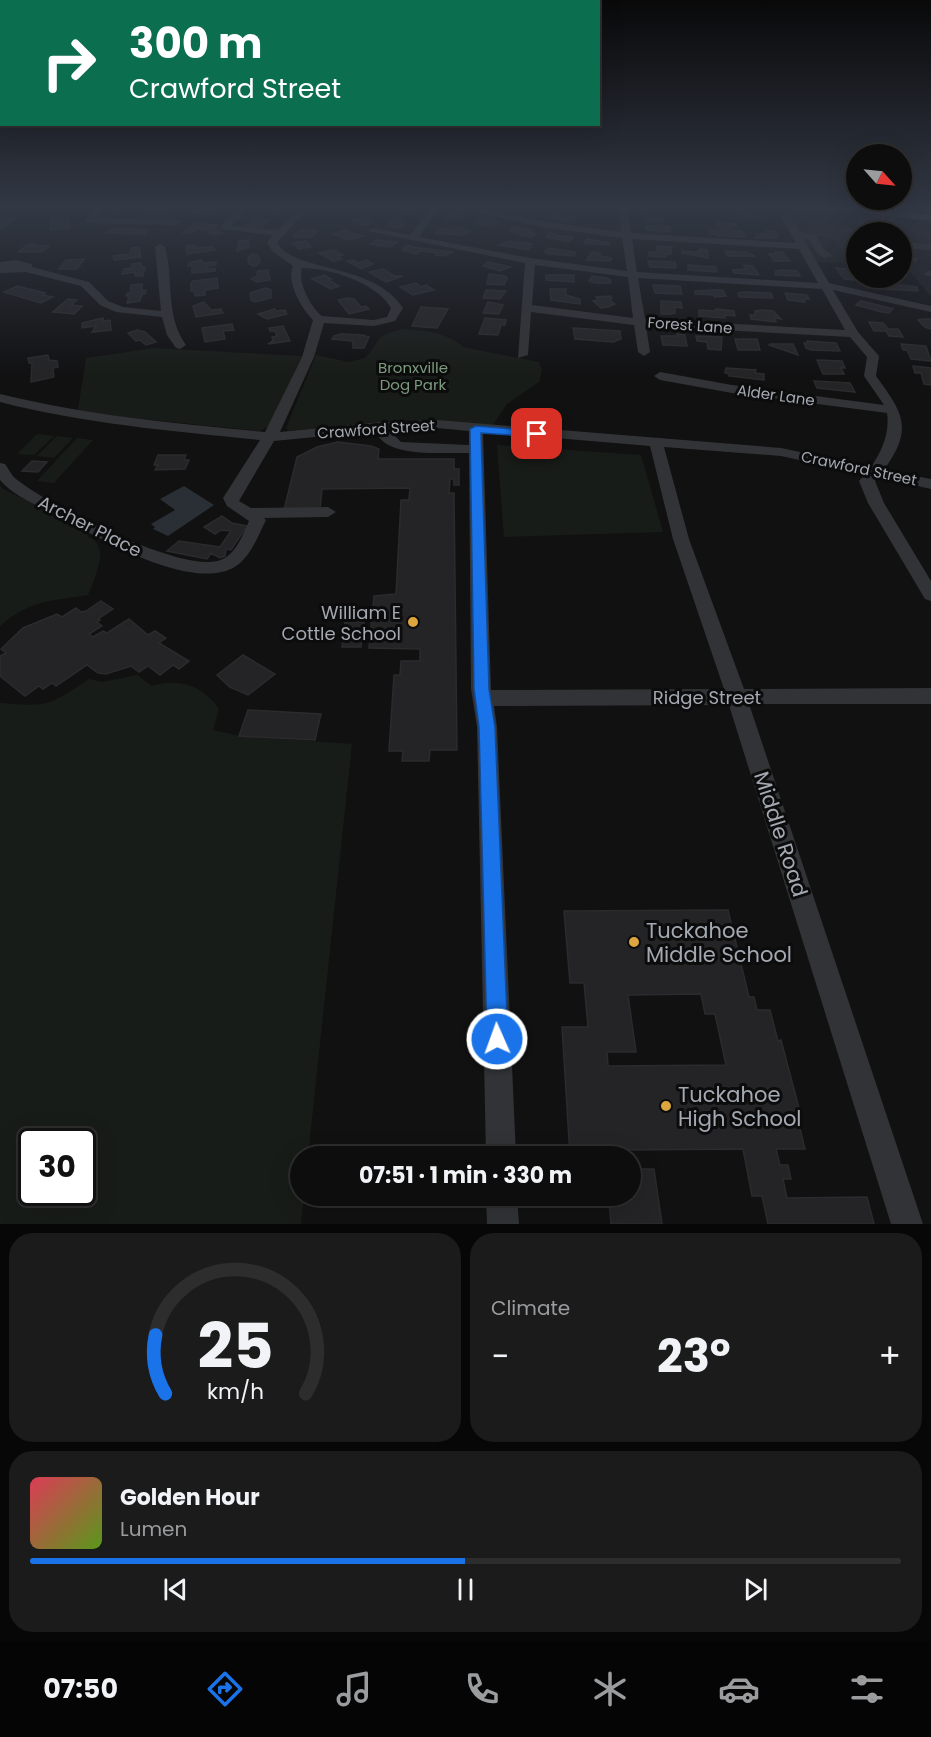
<!DOCTYPE html>
<meta charset="utf-8">
<style>
body{margin:0;font-family:Poppins,sans-serif;background:#1b1b1c;color:#f1f3f6;height:100vh;display:flex;flex-direction:column;font-size:22px;white-space:nowrap}
*{box-sizing:border-box;margin:0}
p{font-size:20px;color:#9a9c9e}
.icon{flex:none;width:33px;height:33px;fill:none;stroke:currentColor;stroke-width:2;stroke-linecap:round;stroke-linejoin:round}
.map{position:relative;height:1224px;overflow:hidden}
.panel{display:flex;flex-direction:column;gap:9px;padding:9px;background:#070708;flex:1}
.panel>*{flex:none}
.guide{position:absolute;left:0px;top:0px;width:600px;height:126px;box-shadow:0 6px 24px #0002,0 0 0 2px #2d2d2e;background:#0b6e4f;color:#fff;overflow:hidden}
.needle{width:39px;rotate:117deg}
.buttons{position:absolute;left:846px;top:144px;display:grid;gap:12px}
.buttons a{display:grid;place-items:center;width:66px;height:66px;border-radius:50%;background:#0d0d0e;box-shadow:0 6px 24px #0002,0 0 0 2px #2d2d2e;font-size:30px}
.speed{position:absolute;left:18px;top:1128px;display:flex;gap:12px;font-size:30px;font-weight:700;text-align:center}
.speed>*{display:grid;place-content:center;width:78px;height:78px;border-radius:50%;background:#0d0d0e;box-shadow:0 6px 24px #0002,0 0 0 2px #2d2d2e;line-height:1}
.speed .limit{border:3px solid #111;border-radius:9px;background:#fff;color:#111}
.pin{position:absolute;display:grid;place-items:center;width:51px;height:51px;color:#fff;margin:-26px;border-radius:12px;box-shadow:0 3px 9px #0006}
.me{position:absolute;width:66px;margin:-33px;rotate:358deg;stroke-linejoin:round;filter:drop-shadow(0 0 4px #0008)}
.turn{display:flex;align-items:center;gap:21px;height:126px;padding:0 30px;font-size:27px}
.turn .icon{width:78px;height:78px;stroke-width:2.5}
.turn b{display:block;font-size:42px;line-height:51px}
.big{font-size:45px;font-weight:700;line-height:1.1}
.panel .widget{flex:1;display:flex;flex-direction:column;justify-content:center;gap:9px;min-width:0;padding:0 21px;border-radius:24px;background:#1b1b1c}
.panel .dial{align-items:center;gap:0}
.dial svg{height:156px;overflow:visible;fill:none;stroke:#2d2d2e;stroke-width:7;stroke-linecap:round;text-anchor:middle}
.dial text{fill:#f1f3f6;stroke:none}
.song{display:flex;align-items:center;gap:18px}
.cover{width:72px;height:72px;border-radius:9px;background:linear-gradient(135deg,hsl(350 70% 55%),hsl(90 70% 35%))}
.played{height:6px;border-radius:3px;background:linear-gradient(90deg,#1a73e8 50%,#2d2d2e 50%)}
.keys{display:flex;justify-content:space-around;direction:ltr}
.heat{display:flex;justify-content:space-between;align-items:center;font-size:33px;direction:ltr}
.panel .tiles{flex:1;display:grid;gap:9px;grid-template-columns:1fr 1fr}
.widget:last-child{grid-column:span 2}
.trip{position:absolute;left:290px;top:1146px;width:351px;height:60px;border-radius:30px;background:#0d0d0e;box-shadow:0 6px 24px #0002,0 0 0 2px #2d2d2e;font-weight:700;line-height:60px;text-align:center}
.tab-bar{display:flex;height:96px;justify-content:space-around;align-items:center;background:#050506;color:#9a9c9e}
.tab-bar .icon{width:42px;height:42px}
.tab-bar .selected{color:#1a73e8}
.tab-bar b{font-size:27px;color:#f1f3f6}
.map>svg:first-child{display:block}
.built{fill:#1d1d1f}
.green{fill:#181c18;fill-rule:evenodd}
.water{fill:#292f34}
.building{fill:#242426;stroke:#2b2b2e;stroke-width:1.5;fill-rule:evenodd}
.lines{fill:none;stroke-linecap:round;stroke-linejoin:round}
.path{stroke:#383a3d;stroke-width:1.5;stroke-dasharray:1.5 2;stroke-linecap:butt}
.minor{fill:#323336;fill-rule:evenodd}
.major{fill:#4e5055;fill-rule:evenodd}
.route{fill:#1a73e8;stroke:#114b97;stroke-width:1.5}
.poi-dot{fill:#dda53e;stroke:#0c0c0d;stroke-width:2}
.labels{text-anchor:middle;dominant-baseline:central;stroke-width:6;stroke-linejoin:round;paint-order:stroke}
.far-street-label{font-size:15px;fill:#a3a8b1;stroke:#0c0c0d}
.far-park-label{font-size:15px;fill:#7c9a7e;stroke:#0c0c0d}
.street-label{font-size:18px;fill:#a3a8b1;stroke:#0c0c0d}
.poi-label{font-size:18px;fill:#a3a8b1;stroke:#0c0c0d;text-anchor:end}
.near-street-label{font-size:21px;fill:#a3a8b1;stroke:#0c0c0d}
.near-poi-label{font-size:21px;fill:#a3a8b1;stroke:#0c0c0d;text-anchor:start}
</style>
<div class="map">
<svg width="931" height="1224" viewBox="0 0 931 1224">
<rect width="100%" height="100%" fill="#111112"/>
<!-- built -->
<path class="built" d="M801,206l130,15v75l-21,-24h-8v-40h-46v31l-39,-1 -26,-44v-4z
M857,206h74v9z"/>
<!-- green -->
<path class="green" d="M402,329c21,1 45,3 61,18l76,15 3,8 -3,12 -32,22 -15,22 -93,-6 -110,11 -3,-3 30,-73 33,7 16,-4c17,-18 7,-21 37,-29z
M154,348l148,8 -33,70 -9,5 -177,-18 -5,-4 8,-51z
M37,434l17,2 -20,19 -17,-1z
M57,436l16,2 -19,20 -17,-2z
M77,438l16,2 -39,43 -17,-2z
M497,445l144,10 22,77 -159,5z
M0,485l3,4 78,38 6,5 1,5c24,7 6,43 0,58 -36,6 -58,5 -88,31z
M137,675l15,11c27,-8 50,-1 67,23l-6,21 27,6 112,8 -44,412h-8v40h4l-3,28h-301v-521c48,4 49,3 89,-24l13,3zM32,1142h50v50h-50z"/>
<!-- water -->
<path class="water" d="M184,486l30,19 -46,31 -15,-7 2,-2 -4,-3 24,-14 -15,-11z"/>
<!-- building -->
<path class="building" d="M117,206h19l-14,7h-12z
M270,206h17l-9,7 -15,-1z
M325,206h8l-1,2 9,2 -2,2 -18,-1z
M167,207h9l-9,8 -23,-1 5,-4h14z
M406,207l13,1v5l-5,3 -19,-2 4,-6z
M810,210l20,3 2,3 -8,2 4,9 44,5h-16v23l-12,-1 -9,-17 -24,-3 -3,-18h-4l-1,-5z
M741,211l14,2 6,7h-25l-1,-2h6l-2,-3z
M448,213l18,1 -3,5h-14l-5,-2z
M641,213h10l2,5h9l1,4 -18,-1z
M549,214l12,1 15,2 -3,5 -26,-4z
M3,218h13l-16,11v-9z
M52,218l16,1 1,9 -19,2z
M255,218l15,2 -11,9 -11,-1 3,-3h-5z
M368,218l6,5 -15,2 -7,-5z
M481,218l11,2 7,2 -6,5 -19,-4z
M393,219l12,1v2l-3,6 -15,-1z
M717,222l19,2v3l-6,-1 1,4 11,1 3,6 -28,-1v-2h-7l1,-4 6,1z
M196,223l21,2 -4,3 9,5 -8,2 -5,-2 2,-2 -13,-2 -6,4h-9z
M645,226l13,-1 12,2v4l-7,1 -16,-2z
M456,227l14,4 -7,4 -28,-2 3,-5 16,2z
M512,227l19,3 -2,3 7,1 -4,3 -10,-2 -12,-4z
M113,229h20l15,1 -3,4 -40,-1z
M300,230h2l15,1 -5,6h-19z
M346,230l5,3 12,3 -14,4 -16,-6z
M767,231h9l2,7h-23l2,-4h12z
M550,233l6,2 17,2 -4,5 -23,-5z
M920,234l11,2v9l-12,-5 -2,-5z
M587,239l10,2 13,2 -2,2 -24,-2z
M248,240l1,7 -12,4 2,-10z
M375,240l10,1 12,1 -7,5 -20,-3z
M306,241l5,6 -12,2 -7,-6z
M510,241l13,2 9,1 -4,6 -29,-5z
M28,244h7l-3,2h17l-7,6h-24z
M194,245l2,3 17,-1 2,3 -28,4 -1,-8z
M407,245l6,2 39,5 -7,4 -9,-1 2,-2 -18,-2 -3,3 -15,-4z
M657,246l15,1 -1,7h-5l-1,3 -17,-1 1,-4h7z
M139,247l2,10 -27,3 -1,-4 16,-2 3,-6z
M548,248l28,4 -2,4 -25,-2 -5,-2z
M700,249l7,1 1,8 -26,-5v-2l14,1z
M333,250l10,5 -5,1 4,3 -9,2 -14,-8z
M725,251l22,1 7,4h-27z
M592,252l9,1 -2,3 13,2 -2,3 -24,-1z
M775,252h7l8,9h-16l-5,-7h6z
M248 260a6 6 0 1 1 12 0a6 6 0 1 1-12 0Z
M84,259l-7,10h-18l7,-9z
M202,260v3l14,-1v3l-9,1v3l8,-1v3l-23,2v-7h-4l1,-3z
M352,260l7,3 7,-3 7,4 -12,5 -14,-8z
M648,261l27,1 1,6 -26,-1z
M488,262l22,5 -10,4 -17,-5z
M141,263l1,4h3l-2,9h-8v-4l-13,2 2,-5 8,-1v-4z
M688,265l28,2 1,5 -29,-2z
M744,265l9,1 6,9 -25,-2 -1,-3 12,-1z
M836,268l18,1 1,3 -4,2 5,6 -12,-1z
M383,269l11,7h9l-17,6 -17,-10z
M268,270l2,10 -13,2 -6,-3 6,-3 1,-5z
M781,270l16,1 3,5 -25,-1 1,-4z
M489,274l16,2 2,2 -3,7 -17,-1z
M324,275l7,4 -2,1 10,6 -8,3 -19,-10z
M546,275h28v7l-28,-2z
M592,276l14,2 5,2 -1,3h-15l-6,-2z
M217,278l1,10 -13,2v5l-10,1 -1,-5h-3v-8l2,-2z
M416,283l6,4 4,-2 8,5 -21,5 -13,-8z
M884,283l33,4 1,4 -33,-2z
M142,284v7l4,-1 -1,4h-3l-2,7 -13,2 2,-7h-3l1,-3h3l1,-8z
M653,285l27,1 2,8 -27,-1z
M17,286l28,7 -2,2 10,2 -12,6 -37,-11z
M266,288l5,2v8l-16,4 -4,-2 -1,-7z
M550,289h16v6l14,4v5l-29,-4z
M486,290l20,1 -6,8 -17,-1z
M715,290h8l3,6 -12,1v-2l-19,-1v-3z
M743,292l28,1 2,5 -34,-1 -1,-4z
M785,293l22,2 2,4h-5l1,3 -17,-2z
M610,296l2,2 -2,2 5,4 -7,3 -7,1 -8,-7 5,-1 -2,-3z
M347,298l7,1 7,8 5,-1 3,3 -20,5 -11,-14z
M68,299l9,1 -6,5 11,1 -8,8 -21,-2z
M661,301l20,1 1,6 -7,-1v6l-4,1h-10z
M860,301l6,1 27,7 -4,4 -7,-1 -26,-7z
M204,302l7,8 10,-1 2,4 -27,4 -3,-11z
M488,302l15,3 -4,9 -16,-1z
M421,307l27,2 -11,19 -25,-2z
M275,309l1,2 9,-1 2,4 -20,5 -9,-5z
M716,309l18,2 1,5 -11,-1 1,3 -26,-2v-6l17,1z
M762,310l11,1 8,8 -6,-1 1,4 -25,-3 -1,-4h5v-4z
M103,318v3l7,-1 1,10 -19,2 4,-6 -14,2v-5z
M485,318l21,2 -1,5h-4l-3,10 -19,-1z
M924,319h7v10l-6,-2 -7,-7z
M869,322l14,1 5,6h10l5,8 -14,-1 -3,-5h-12z
M232,324l2,6 -11,1 2,8 -20,3 -3,-14z
M283,326l7,15 -22,3 5,-3 -1,-4 5,-1 -2,-5h-5l-1,-3z
M573,328l47,3 1,8 -8,3 -38,-3z
M137,330l8,2 11,10 -10,3 -6,-5 -4,1 -8,-8z
M341,334l21,1 7,2 -5,11h-11v-7l-21,-2 2,-3z
M677,334l8,1 2,11 -24,-1 -2,-9h16z
M696,336l26,1 -1,13 -13,-1 -1,-7 -10,-1z
M735,339h22l3,11h-22z
M807,341l29,2 4,8 -29,-1 -5,-2 -2,-5h4z
M793,344l5,11 -29,-10 1,-1z
M901,344l25,2 5,15 -20,-2 -4,-9h-4z
M48,355l1,5 8,1 1,6 -5,1 1,9 -23,5 1,-19h-3l-1,-5z
M817,360l25,1 3,7h-4l3,6h-21z
M913,366l18,2v17l-7,-1 -3,-11h-6z
M726,368l30,2 -1,3 9,1v6l-35,-4 1,-2 -5,-1z
M814,381l36,2 5,9 -38,-4z
M338,442l33,4 8,3 -1,10h76v10h5v16h-5v-6h-4l-1,14h5l3,257h-27l-1,11h-27l1,-10h-14l5,-76h6l1,-14h19v-12l-51,-1 5,-52 22,-2 5,-94h8l1,-12 -88,1 -2,20 -36,1 13,-53 20,-10z
M158,455h28l-2,5h5l-4,9 -30,1 3,-5h-4z
M32,461l15,1 -9,10 -16,-1z
M222,516l10,7 15,3 -16,24 -5,-1 -1,7 -5,2 -9,-5 -4,6 -40,-8 12,-10 41,6 11,-16 -10,-1 -6,4 -11,-7z
M101,601l12,8 -15,10 2,1 -3,2 5,4 -13,8 4,3 10,-6 4,2 22,-14 19,16 7,-4 11,7 -7,5 30,18 -10,8 -6,-4 -13,10 -12,-9 -9,6 -8,-6 -25,8 -8,-1 -11,-8 -31,21 -4,-3 -9,6 -4,-3 -14,10 -25,-20v-20l6,-3 -5,-4 22,-21 34,-14 5,3 14,-9 5,4 5,-1z
M345,622h19l-3,25h-19z
M243,655l32,19 -27,21 -18,-8 -13,-12z
M248,710l73,4 -6,26 -76,-4z
M728,910l21,87h5l3,13h13l8,31 3,-1 19,72h-4l9,37h-29l4,16h8l3,14h-8l4,19 80,-1 7,27h-106l-6,-28h-10l-9,-47 -125,1 1,6h-49l-8,-129h26l-4,-44h-14l-6,-72zM701,994l4,20h10l11,51 -118,1 -1,-14h29l-8,-57z
M630,1169h24l8,55h-51l-2,-24h-31v-4h52z"/>
<g class="lines">
<!-- path -->
<path class="path" d="M920,228l11,7"/>
<!-- minor -->
<path class="minor" d="M96,206h8l-8,12 81,1 5,3 -5,3 -91,-2 -2,-2z
M221,206l22,4v5l-12,11 47,4 24,-24h9l-34,36c13,30 97,20 126,66l-8,13 -21,5 -50,-3 -10,34 -34,75 101,-10 56,-2 344,28 90,19c11,-16 19,-34 16,-54l-155,-20 -72,-13 -6,-4 6,-4 72,13 152,20 -20,-29 3,-19 -17,-20 -204,-11 4,26 -6,4 -6,-4 -4,-27 -103,-13 -3,43 -10,3 7,-95 -157,-32 5,-3 37,7 22,-29h8l-21,31 111,21 97,13 -5,-33 -74,-10 -102,-22h16l86,16 73,10 -3,-26h8l5,27 165,10 -15,-26 9,-11h8l-7,11 8,14 17,5 8,13 9,7 -9,2 -7,-5 -8,-13 -6,-2 26,45 102,23v6l-98,-22 25,42 21,24 -3,20c27,37 38,52 8,94l47,9v10l-53,-12 -3,4 9,22 47,78v20l-6,-2 -57,-96 -9,-22 6,-7 -84,-18 -117,-9 25,92 55,150 187,-1v16h-182l174,520h-32l-162,-519 -235,1 3,21 19,429h-30l-9,-429 -6,-38 -2,-236c-25,-1 -84,6 -93,-22l-102,10 -35,60 12,7 77,-1 8,5 -8,5 -64,1 2,2c-8,16 -16,39 -33,48 -44,23 -136,-31 -175,-52 -19,-10 -44,-19 -58,-36v-17l5,1c4,5 6,11 11,15 29,24 172,99 207,80 14,-7 20,-25 26,-38l-22,-15 -4,-8 37,-58c-88,-9 -174,-16 -260,-38v-8c89,22 174,29 265,38l37,-75 11,-37c-12,-12 -27,-38 -20,-54l-21,-15 -5,-9 6,-7 -51,-6v-4l13,-13 -45,1 -4,-3 4,-3zM632,239l167,10 19,34 -181,-11zM535,265l93,12 5,41 -101,-13zM302,268c28,0 75,15 89,40l-4,9 -13,3 -52,-4c-11,-9 -25,-34 -20,-48zM638,278l184,11 23,41 -200,-11zM437,428l32,3v14l-68,-3 -12,-12zM483,432l167,14 23,93 51,150 -233,1z
M854,207l7,2 6,23 -8,-2z
M875,209h6l6,11 8,-8 8,2 -15,13 -10,-4z
M902,242l29,2v6l-29,-2z
M160,244l5,3c9,33 0,69 21,98l-6,4 -4,-1 -9,-13 -5,-18 -46,-5 -16,-7 -19,-19 -55,-14 -26,1v-11l16,-2 16,4v3l57,15 19,19 15,6 38,4 -6,-64z
M902,255l17,4 -5,3 -12,-1z
M928,271h3v6l-8,-3z
M486,1196h31l2,28h-32z"/>
<!-- major -->
<path class="major" d="M824,206h31l76,9v6l-101,-12z"/>
</g>
<!-- sky -->
<linearGradient id="sky" x2="0" y2="1"><stop stop-color="#09090a"/><stop offset="0.55" stop-color="#323844"/><stop offset="1" stop-color="#323844" stop-opacity="0"/></linearGradient>
<rect width="931" height="377" fill="url(#sky)"/>
<!-- route -->
<path class="route" d="M476,426l61,5 5,3 -5,3 -56,-4 8,256 6,38 13,312 -3,7 -8,3 -7,-3 -3,-7 -8,-312 -5,-38 -4,-260z"/>
<!-- markers -->
<g class="poi-dot">
<circle cx="413" cy="622" r="6"/>
<circle cx="634" cy="942" r="6"/>
<circle cx="666" cy="1106" r="6"/>
</g>
<g class="labels">
<!-- far-street labels -->
<g class="far-street-label">
<text transform="translate(690 325) rotate(4)">Forest Lane</text>
<text transform="translate(776 395) rotate(8)">Alder Lane</text>
<text transform="translate(376 429) rotate(-4)">Crawford Street</text>
<text transform="translate(859 468) rotate(12)">Crawford Street</text>
</g>
<!-- far-park labels -->
<g class="far-park-label">
<text x="413" y="367">Bronxville<tspan x="413" dy="17">Dog Park</tspan></text>
</g>
<!-- street labels -->
<g class="street-label">
<text transform="translate(90 526) rotate(27)">Archer Place</text>
<text x="707" y="697">Ridge Street</text>
</g>
<!-- poi labels -->
<g class="poi-label">
<text x="401" y="612">William E<tspan x="401" dy="21">Cottle School</tspan></text>
</g>
<!-- near-street labels -->
<g class="near-street-label">
<text transform="translate(781 834) rotate(72)">Middle Road</text>
</g>
<!-- near-poi labels -->
<g class="near-poi-label">
<text x="646" y="930">Tuckahoe<tspan x="646" dy="24">Middle School</tspan></text>
<text x="678" y="1094">Tuckahoe<tspan x="678" dy="24">High School</tspan></text>
</g>
</g>
</svg>
<div class="buttons">
<a><svg class="needle" viewBox="-14 -14 28 28"><path d="M0-13l5 13h-10z" fill="#e53935"/><path d="M0 13l5-13h-10z" fill="#9a9c9e"/></svg></a>
<a><svg class="icon" aria-label="layers" viewBox="0 0 24 24"><path d="M12 4l9 5-9 5-9-5zM3 14l9 5 9-5"/></svg></a>
</div>
<div class="speed"><div class="limit">30</div></div>
<div class="pin" style="left:537px;top:434px;background:#d93025"><svg class="icon" aria-label="arrive" viewBox="0 0 24 24"><path d="M6 21V4h12l-3 4 3 4H6"/></svg></div>
<svg class="me" style="left:497px;top:1039px" viewBox="-20 -20 40 40"><circle r="17" fill="#1a73e8" stroke="#fff" stroke-width="3"/><path d="M0-11L8 9 0 5-8 9z" fill="#fff"/></svg>
<div class="trip">07:51 · 1 min · 330 m</div>
<div class="guide">
<div class="turn"><svg class="icon" aria-label="right" viewBox="0 0 24 24"><path d="M7 20v-9h11M14 6l5 5-5 5"/></svg><div><b>300 m</b>Crawford Street</div></div>
</div>
</div>
<section class="panel">
<div class="tiles">
<div class="widget dial"><svg viewBox="0 0 100 80">
<path d="M14 69A42 42 0 1 1 86 69"/>
<path d="M14 69A42 42 0 0 1 9 39" stroke="#1a73e8"/>
<text x="50" y="56" font-size="32" font-weight="700">25</text>
<text x="50" y="72" font-size="11">km/h</text>
</svg></div>
<div class="widget"><p>Climate</p>
<div class="heat"><a>−</a><b class="big">23°</b><a>+</a></div>
</div>
<div class="widget">
<div class="song"><i class="cover"></i><div><b>Golden Hour</b><p>Lumen</p></div></div>
<div class="played"></div>
<div class="keys"><svg class="icon" aria-label="previous" viewBox="0 0 24 24"><path d="M18 5L8 12l10 7zM5 5v14"/></svg><svg class="icon" aria-label="pause" viewBox="0 0 24 24"><path d="M8 5v14M16 5v14"/></svg><svg class="icon" aria-label="next" viewBox="0 0 24 24"><path d="M6 5l10 7-10 7zM19 5v14"/></svg></div>
</div>
</div>
</section>
<nav class="tab-bar">
<b>07:50</b>
<svg class="icon selected" aria-label="directions" viewBox="0 0 24 24"><path d="M12 3l9 9-9 9-9-9zM9 14v-3h6M13 9l2 2-2 2"/></svg>
<svg class="icon" aria-label="music" viewBox="0 0 24 24"><path d="M9 18V5l10-2v13"/><circle cx="6" cy="18" r="3"/><circle cx="16" cy="16" r="3"/></svg>
<svg class="icon" aria-label="phone" viewBox="0 0 24 24"><path d="M5 4h4l2 5-3 2q2 4 5 5l2-3 5 2v4C11 20 4 13 5 4z"/></svg>
<svg class="icon" aria-label="climate" viewBox="0 0 24 24"><path d="M12 3v18M4 7l16 10M4 17L20 7"/></svg>
<svg class="icon" aria-label="car" viewBox="0 0 24 24"><path d="M5 17H2v-5l4-1 3-4h7l3 4 3 1v5h-3M9 17h6M6 11h13"/><circle cx="7" cy="17" r="2"/><circle cx="17" cy="17" r="2"/></svg>
<svg class="icon" aria-label="filters" viewBox="0 0 24 24"><path d="M4 7h16M4 17h16"/><circle cx="9" cy="7" r="2"/><circle cx="15" cy="17" r="2"/></svg>
</nav>
